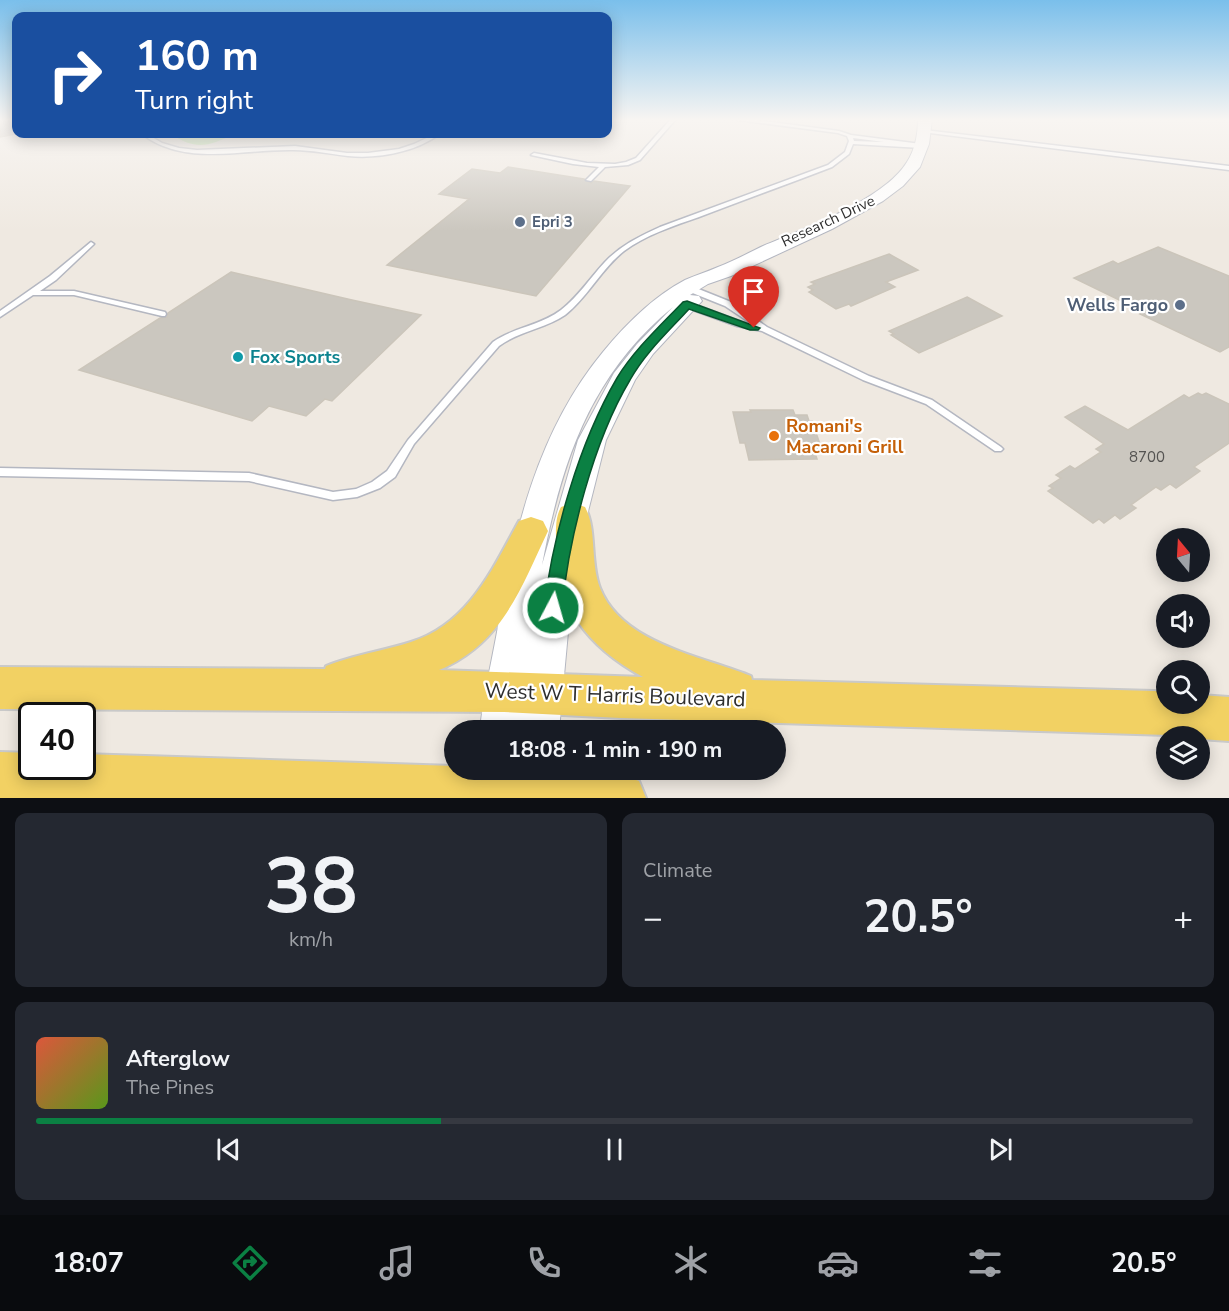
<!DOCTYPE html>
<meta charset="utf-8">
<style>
body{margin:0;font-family:"Nunito Sans",sans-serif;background:#242831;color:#f1f3f6;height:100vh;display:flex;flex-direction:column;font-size:22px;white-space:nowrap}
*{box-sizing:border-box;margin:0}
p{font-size:20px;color:#9ea1a6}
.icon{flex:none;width:33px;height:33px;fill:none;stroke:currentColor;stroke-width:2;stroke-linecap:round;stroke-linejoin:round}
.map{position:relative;height:798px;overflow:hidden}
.panel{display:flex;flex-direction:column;gap:15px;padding:15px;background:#0d0f14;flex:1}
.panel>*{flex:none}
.guide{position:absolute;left:12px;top:12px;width:600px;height:126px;border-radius:12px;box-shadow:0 3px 15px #0003;background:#1a4fa0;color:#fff;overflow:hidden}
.needle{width:39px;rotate:342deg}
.tools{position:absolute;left:1156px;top:528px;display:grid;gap:12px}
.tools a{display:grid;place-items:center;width:54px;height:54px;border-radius:50%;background:#171b24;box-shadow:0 3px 15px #0003;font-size:30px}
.speed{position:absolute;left:18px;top:702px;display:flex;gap:12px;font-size:30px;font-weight:700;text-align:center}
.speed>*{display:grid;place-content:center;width:78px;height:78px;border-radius:50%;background:#171b24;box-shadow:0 3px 15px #0003;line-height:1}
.speed .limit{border:3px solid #111;border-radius:9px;background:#fff;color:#111}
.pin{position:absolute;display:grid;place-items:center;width:51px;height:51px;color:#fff;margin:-62px -26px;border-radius:50% 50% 50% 0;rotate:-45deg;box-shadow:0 0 6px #0007}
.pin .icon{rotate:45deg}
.me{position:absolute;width:66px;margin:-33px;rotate:6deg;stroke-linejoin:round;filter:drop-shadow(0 0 4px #0008)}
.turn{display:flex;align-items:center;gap:21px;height:126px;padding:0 24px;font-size:27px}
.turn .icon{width:78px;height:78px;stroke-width:2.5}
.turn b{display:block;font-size:42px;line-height:51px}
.big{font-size:45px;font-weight:700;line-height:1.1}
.panel .widget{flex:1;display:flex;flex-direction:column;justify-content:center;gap:9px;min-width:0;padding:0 21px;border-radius:12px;background:#242831}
.panel .dial{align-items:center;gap:0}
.dial b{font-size:78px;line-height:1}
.song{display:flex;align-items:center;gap:18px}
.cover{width:72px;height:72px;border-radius:9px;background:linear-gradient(135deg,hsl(10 70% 55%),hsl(90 70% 35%))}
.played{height:6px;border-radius:3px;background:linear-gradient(90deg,#0b8043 35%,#363941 35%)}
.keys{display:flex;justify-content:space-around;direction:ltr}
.heat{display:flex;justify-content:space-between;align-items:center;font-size:33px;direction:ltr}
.panel .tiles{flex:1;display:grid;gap:15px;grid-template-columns:1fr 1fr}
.widget:last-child{grid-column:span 2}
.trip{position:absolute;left:444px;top:720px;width:342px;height:60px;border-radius:30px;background:#171b24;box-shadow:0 3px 15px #0003;font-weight:700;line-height:60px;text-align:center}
.tabs{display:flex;height:96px;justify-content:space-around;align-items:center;background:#090b0e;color:#9ea1a6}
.tabs .icon{width:42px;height:42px}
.tabs .on{color:#0b8043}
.tabs b{font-size:27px;color:#f1f3f6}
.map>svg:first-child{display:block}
.green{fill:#b6e59e}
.building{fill:#cbc7bf;stroke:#cbc5ba;stroke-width:1.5}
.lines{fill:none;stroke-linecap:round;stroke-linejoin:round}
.lane-casing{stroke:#b4b7c1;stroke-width:3}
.secondary-casing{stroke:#b4b7c1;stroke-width:2}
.primary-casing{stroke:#c9c9c9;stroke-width:4}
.lane{fill:#fff;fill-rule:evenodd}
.secondary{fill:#fff;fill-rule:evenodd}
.primary{fill:#f2d163;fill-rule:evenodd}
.route{fill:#0b8043;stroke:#07532c;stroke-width:1.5}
.service-dot{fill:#5c6f8a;stroke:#fff;stroke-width:2}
.culture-dot{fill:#0f9aa8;stroke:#fff;stroke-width:2}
.food-dot{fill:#e8710a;stroke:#fff;stroke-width:2}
.labels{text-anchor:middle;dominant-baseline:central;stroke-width:4.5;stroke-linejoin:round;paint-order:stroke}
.far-street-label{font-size:15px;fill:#2e2e2e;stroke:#fff}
.far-service-label{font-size:15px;font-weight:bold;fill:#4e5e75;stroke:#fff;text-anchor:start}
.number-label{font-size:15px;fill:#555452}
.service-label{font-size:18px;font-weight:bold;fill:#4e5e75;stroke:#fff;text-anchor:end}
.culture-label{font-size:18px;font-weight:bold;fill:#0d838f;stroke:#fff;text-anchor:start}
.food-label{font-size:18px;font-weight:bold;fill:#c56008;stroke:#fff;text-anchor:start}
.near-street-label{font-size:21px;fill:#2e2e2e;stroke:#fff}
</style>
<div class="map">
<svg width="1229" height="798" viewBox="0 0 1229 798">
<rect width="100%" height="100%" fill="#efe9e1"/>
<!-- green -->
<path class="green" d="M171,134h64c-27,12 -38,17 -64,0z"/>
<!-- building -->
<path class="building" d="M16,119v15l-16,3v-16z
M508,167l76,12 7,4 3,-2 36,5 -94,110 -149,-31 82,-66 -30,-5 33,-25 28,4z
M1158,247l71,29v71l-9,5 -80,-38 4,-2 -70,-34 39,-17 5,3z
M889,254l29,16 -32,12 9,5 -44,19 -2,-2 -13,5 -27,-17 4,-2 -5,-3 7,-3 -4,-2z
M231,272l121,28 69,15 -89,86 -7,-2 -19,17 -37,-10 -17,15 -173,-51 81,-52 7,-1 1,-4z
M967,297l35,19 -83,37 -28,-18 3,-1 -5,-3z
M1198,393l4,2 4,-2 23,11v39l-35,24 6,4 -24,17 -6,-4 -9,6 -5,-3 -25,18 5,3 -16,11 -5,-4 -11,8 -5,-4 -6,4 -45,-32 5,-3 -4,-2 12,-8 -5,-3 14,-9 5,3 26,-17 -5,-3 8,-5 -39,-27 20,-11 43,24 56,-35 5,3z
M750,410h43l2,5h12l2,6h3l10,29h-8l3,9 -68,1 -4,-17h-5l-7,-31h18z"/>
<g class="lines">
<defs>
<path id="lane" d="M671,119h5l-36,41 -12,5 -23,2 -14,14 -5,-1 13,-13 -26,-3 -42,-9 3,-2 53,10 28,1 11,-2 10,-4z
M736,119h12l91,12 12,4 70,9 3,2 -3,2 -68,-4 -4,10 -17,13c-44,17 -89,33 -133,50 -26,9 -53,18 -75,34 -23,18 -36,46 -59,64 -20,14 -46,16 -66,31l-85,98 -19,33 -15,11 -23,9 -24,3 -84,-19 -249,-5v-8l249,5 84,19 23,-3 16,-7 15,-11 21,-31 85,-98c21,-15 47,-16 68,-32 17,-13 29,-32 44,-48 15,-16 35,-26 55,-35l168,-62 17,-13 4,-11 -2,-5 -9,-3 -100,-13zM853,138l31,4 -30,-1z
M924,130l305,36v4l-307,-38v-1z
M142,134h5l15,9 17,5 18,2 98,-4 52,7h21l31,-4 15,-5 21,-10h5c-25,18 -61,25 -92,22 -18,-2 -36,-6 -55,-6 -50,-1 -108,17 -151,-16z
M91,242l3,2 -1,1 -37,35 -16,11h34l91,21 1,2 -1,2h-3l-88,-21h-41l-33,22v-6l50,-35z
M685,286h6l40,16 36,25 102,49 63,24 69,47 2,2 -2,2h-6l-69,-47 -63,-24 -101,-49 -25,-5 -55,-20v-4h6l54,20 10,2 -27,-18 -40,-16z"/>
<path id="secondary" d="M918,119h14l-3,25 -9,23 -17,19 -20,15 -51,28 -101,47 -23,8 -18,11 9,1 3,5 -49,53 -18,26 -29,60 -32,127 -15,163h-79c3,-32 11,-65 17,-98 17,-100 40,-200 106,-280 23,-28 50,-55 82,-72 11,-5 22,-8 33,-13 16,-6 30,-14 45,-21 40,-17 121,-46 144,-84 8,-12 11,-28 11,-43zM673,307l-36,37 -23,29 -36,67 -36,125c19,-102 48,-190 131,-258z"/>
<path id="primary" d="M573,503l12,4c12,22 5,55 15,81 22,56 102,68 151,88l1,4 402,11 13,1v12h33v-9l29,2v44l-29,-2v-3l-579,-18 -117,-6 -504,-3v-42l325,2 1,-3c27,-11 57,-15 85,-24 57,-18 81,-72 108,-121l12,-4 12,4 5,10c-27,57 -46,113 -109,139l204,7c-55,-30 -87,-70 -87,-134 0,-13 -1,-25 5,-36z
M0,752l32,1v13h50v-12l372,12v4c51,0 141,-7 185,11l7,17h-646z"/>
</defs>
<!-- lane casing -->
<use href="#lane" class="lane-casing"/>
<!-- secondary casing -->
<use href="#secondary" class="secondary-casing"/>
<!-- primary casing -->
<use href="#primary" class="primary-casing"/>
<!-- lane -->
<use href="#lane" class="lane"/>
<!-- secondary -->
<use href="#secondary" class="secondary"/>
<!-- primary -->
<use href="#primary" class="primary"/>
</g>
<!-- sky -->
<linearGradient id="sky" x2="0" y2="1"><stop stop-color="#7abfeb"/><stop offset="0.52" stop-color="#f8f5f2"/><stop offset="1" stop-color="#f8f5f2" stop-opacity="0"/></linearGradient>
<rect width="1229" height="231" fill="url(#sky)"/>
<!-- route -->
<path class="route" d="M687,301l73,27 -2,2h-8l-61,-21c-21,23 -44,44 -59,71 -37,62 -61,157 -68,228l-2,6 -7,3 -6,-3 -3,-6c9,-74 35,-165 73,-230 17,-28 43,-52 66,-76z"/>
<!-- markers -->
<g class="service-dot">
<circle cx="520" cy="222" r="6"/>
<circle cx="1180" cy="305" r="6"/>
</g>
<circle class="culture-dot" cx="238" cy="357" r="6"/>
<circle class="food-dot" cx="774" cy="436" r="6"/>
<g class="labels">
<!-- far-street labels -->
<g class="far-street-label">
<text transform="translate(828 221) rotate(-25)">Research Drive</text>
</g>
<!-- far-service labels -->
<g class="far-service-label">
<text x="532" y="222">Epri 3</text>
</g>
<!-- number labels -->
<g class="number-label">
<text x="1147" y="457">8700</text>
</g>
<!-- service labels -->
<g class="service-label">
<text x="1168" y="305">Wells Fargo</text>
</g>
<!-- culture labels -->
<g class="culture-label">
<text x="250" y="357">Fox Sports</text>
</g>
<!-- food labels -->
<g class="food-label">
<text x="786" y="426">Romani's<tspan x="786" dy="21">Macaroni Grill</tspan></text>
</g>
<!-- near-street labels -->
<g class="near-street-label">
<text transform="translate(615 695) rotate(2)">West W T Harris Boulevard</text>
</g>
</g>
</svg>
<div class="tools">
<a><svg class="needle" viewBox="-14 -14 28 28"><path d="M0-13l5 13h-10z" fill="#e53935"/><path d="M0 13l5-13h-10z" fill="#9ea1a6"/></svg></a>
<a><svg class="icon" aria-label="sound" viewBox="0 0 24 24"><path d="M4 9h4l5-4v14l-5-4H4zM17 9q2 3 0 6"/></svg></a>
<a><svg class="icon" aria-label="search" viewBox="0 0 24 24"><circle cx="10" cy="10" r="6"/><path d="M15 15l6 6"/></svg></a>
<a><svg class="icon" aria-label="layers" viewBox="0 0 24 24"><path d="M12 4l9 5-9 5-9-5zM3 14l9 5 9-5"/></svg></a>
</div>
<div class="speed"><div class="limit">40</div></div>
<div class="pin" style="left:754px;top:328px;background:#d93025"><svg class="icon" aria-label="arrive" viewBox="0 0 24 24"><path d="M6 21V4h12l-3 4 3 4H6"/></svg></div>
<svg class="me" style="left:553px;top:608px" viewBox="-20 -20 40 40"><circle r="17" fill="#0b8043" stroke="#fff" stroke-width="3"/><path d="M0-11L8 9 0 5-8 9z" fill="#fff"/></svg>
<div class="trip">18:08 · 1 min · 190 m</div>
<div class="guide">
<div class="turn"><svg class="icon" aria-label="right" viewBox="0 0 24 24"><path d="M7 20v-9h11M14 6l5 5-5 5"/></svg><div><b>160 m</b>Turn right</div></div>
</div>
</div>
<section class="panel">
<div class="tiles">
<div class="widget dial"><b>38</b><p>km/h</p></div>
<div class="widget"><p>Climate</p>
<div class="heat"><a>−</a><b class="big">20.5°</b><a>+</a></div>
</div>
<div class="widget">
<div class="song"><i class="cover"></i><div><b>Afterglow</b><p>The Pines</p></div></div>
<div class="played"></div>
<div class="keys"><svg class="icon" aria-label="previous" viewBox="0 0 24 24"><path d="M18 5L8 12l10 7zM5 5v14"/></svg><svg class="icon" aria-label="pause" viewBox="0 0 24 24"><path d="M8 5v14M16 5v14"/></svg><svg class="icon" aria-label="next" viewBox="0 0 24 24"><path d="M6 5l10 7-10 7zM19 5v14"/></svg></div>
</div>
</div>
</section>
<nav class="tabs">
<b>18:07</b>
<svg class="icon on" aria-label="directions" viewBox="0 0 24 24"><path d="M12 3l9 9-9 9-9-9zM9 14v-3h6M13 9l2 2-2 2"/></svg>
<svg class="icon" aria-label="music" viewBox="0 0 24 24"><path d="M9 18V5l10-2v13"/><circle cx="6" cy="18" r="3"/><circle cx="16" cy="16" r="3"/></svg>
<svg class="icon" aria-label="phone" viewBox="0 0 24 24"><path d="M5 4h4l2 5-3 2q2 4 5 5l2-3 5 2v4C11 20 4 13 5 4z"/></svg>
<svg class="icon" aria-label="climate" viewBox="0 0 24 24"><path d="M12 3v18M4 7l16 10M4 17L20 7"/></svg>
<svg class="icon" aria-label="car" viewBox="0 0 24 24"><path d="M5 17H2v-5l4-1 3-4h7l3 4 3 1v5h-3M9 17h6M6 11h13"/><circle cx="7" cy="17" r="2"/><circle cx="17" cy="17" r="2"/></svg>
<svg class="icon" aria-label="filters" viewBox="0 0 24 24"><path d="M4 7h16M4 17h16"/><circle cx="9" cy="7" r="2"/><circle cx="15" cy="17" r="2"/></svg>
<b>20.5°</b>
</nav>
